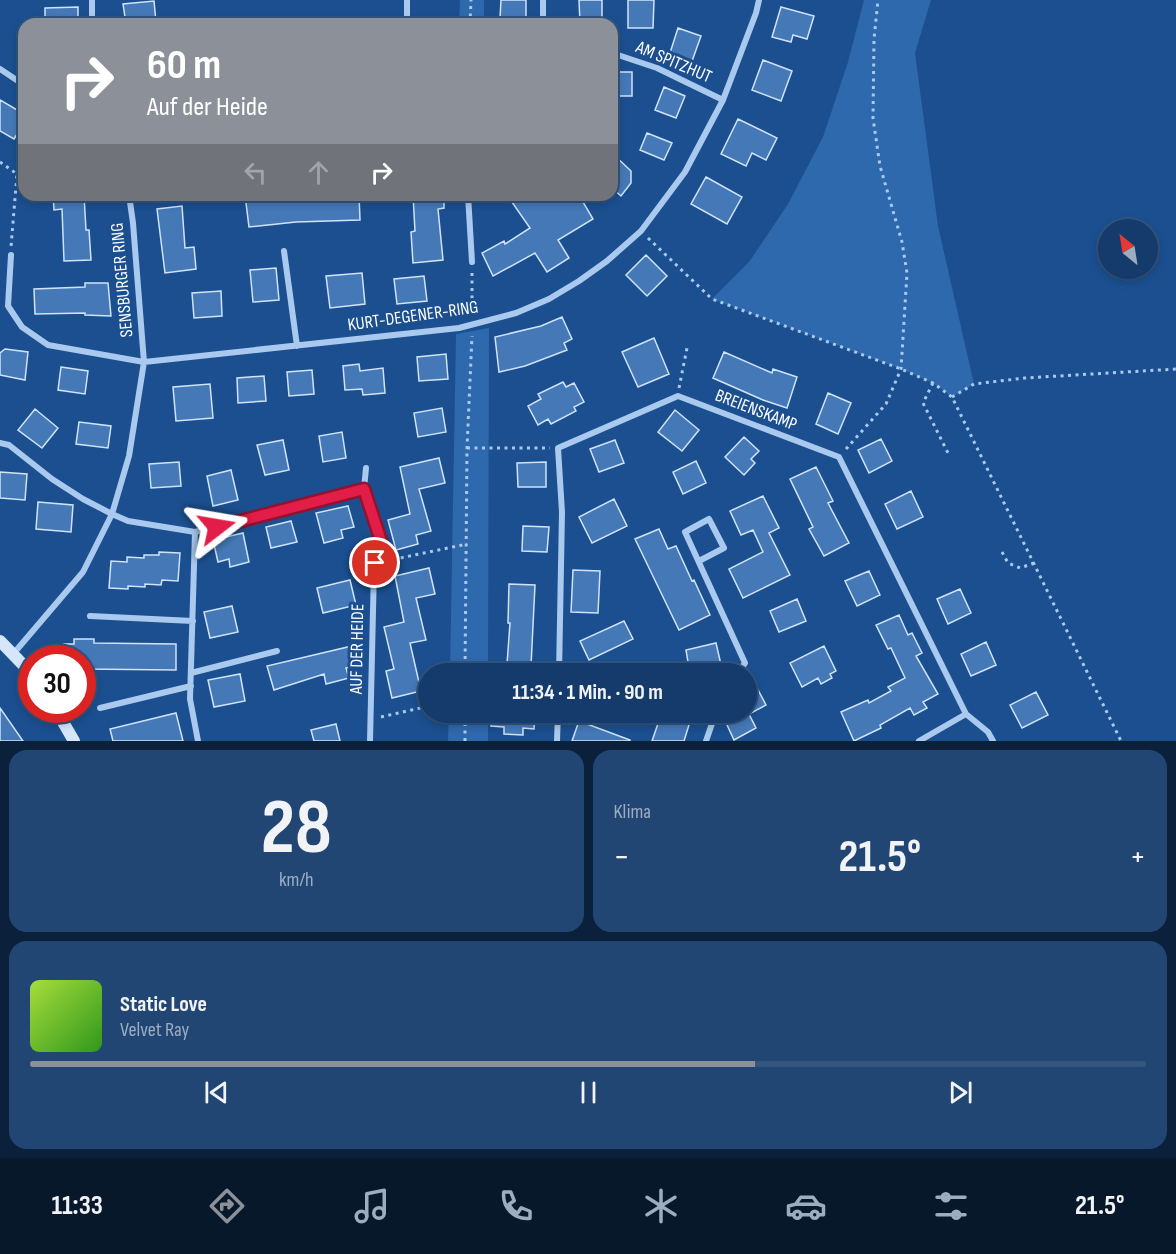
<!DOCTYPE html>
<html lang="de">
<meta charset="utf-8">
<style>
body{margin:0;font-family:"Sofia Sans Condensed",sans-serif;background:#214673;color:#f1f3f6;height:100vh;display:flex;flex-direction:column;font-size:22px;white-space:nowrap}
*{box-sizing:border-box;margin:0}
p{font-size:20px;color:#9dadc1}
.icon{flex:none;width:33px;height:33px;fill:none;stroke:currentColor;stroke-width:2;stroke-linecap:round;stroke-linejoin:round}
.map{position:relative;height:741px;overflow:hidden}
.panel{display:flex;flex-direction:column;gap:9px;padding:9px;background:#0b203b;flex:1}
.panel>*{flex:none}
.banner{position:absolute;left:18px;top:18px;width:600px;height:183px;border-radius:18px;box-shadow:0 3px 9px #0003,0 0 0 2px #33557e;background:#8c9099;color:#fff;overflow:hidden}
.needle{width:39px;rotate:330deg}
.tools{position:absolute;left:1098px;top:219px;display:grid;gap:12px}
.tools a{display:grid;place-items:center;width:60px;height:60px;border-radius:50%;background:#143b6b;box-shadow:0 3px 9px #0003,0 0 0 2px #33557e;font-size:30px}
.speed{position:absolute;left:18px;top:645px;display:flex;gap:12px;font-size:30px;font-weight:700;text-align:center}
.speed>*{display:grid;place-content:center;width:78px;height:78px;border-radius:50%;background:#143b6b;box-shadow:0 3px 9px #0003,0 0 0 2px #33557e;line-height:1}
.speed .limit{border:9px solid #d22;background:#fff;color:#111}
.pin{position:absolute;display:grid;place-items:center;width:51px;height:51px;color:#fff;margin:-26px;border:3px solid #fff;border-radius:50%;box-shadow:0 2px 6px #0007}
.me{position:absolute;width:66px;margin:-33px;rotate:76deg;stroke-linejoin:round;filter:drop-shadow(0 0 4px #0008)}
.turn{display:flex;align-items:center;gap:21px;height:126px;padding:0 30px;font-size:27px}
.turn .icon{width:78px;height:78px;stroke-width:2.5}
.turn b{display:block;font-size:42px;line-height:51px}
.lanes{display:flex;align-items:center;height:57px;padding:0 30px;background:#0003;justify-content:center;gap:30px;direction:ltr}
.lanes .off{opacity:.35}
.big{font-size:45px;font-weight:700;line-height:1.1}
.panel .card{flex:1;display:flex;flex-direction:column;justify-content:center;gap:9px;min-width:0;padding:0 21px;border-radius:18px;background:#214673}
.panel .dial{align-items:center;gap:0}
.dial b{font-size:78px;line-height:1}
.song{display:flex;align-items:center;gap:18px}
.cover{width:72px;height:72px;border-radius:9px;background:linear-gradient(135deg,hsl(80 70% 55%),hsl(110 70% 35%))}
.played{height:6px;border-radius:3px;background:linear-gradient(90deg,#8c9099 65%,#33557e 65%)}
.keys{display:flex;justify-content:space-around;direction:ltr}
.heat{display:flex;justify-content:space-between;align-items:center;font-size:33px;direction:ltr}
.panel .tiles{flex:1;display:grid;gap:9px;grid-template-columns:1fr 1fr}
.card:last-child{grid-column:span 2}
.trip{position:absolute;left:418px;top:663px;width:339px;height:60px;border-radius:30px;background:#143b6b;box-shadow:0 3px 9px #0003,0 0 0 2px #33557e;font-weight:700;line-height:60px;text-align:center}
.menu{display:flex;height:96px;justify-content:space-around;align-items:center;background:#08182b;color:#9dadc1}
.menu .icon{width:42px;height:42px}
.menu .active{color:#8c9099}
.menu b{font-size:27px;color:#f1f3f6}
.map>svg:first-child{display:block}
.green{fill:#2e69ad}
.building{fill:#4478b7;stroke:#cfe3fa;stroke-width:1.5}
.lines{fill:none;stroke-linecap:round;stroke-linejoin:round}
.path{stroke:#a9c9ee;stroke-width:3;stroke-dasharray:3 4.5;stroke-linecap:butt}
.street{stroke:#a9c9ee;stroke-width:6}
.secondary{stroke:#d6e6fa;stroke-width:12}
.route-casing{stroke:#92132f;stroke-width:15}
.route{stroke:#e11d48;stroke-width:10}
.labels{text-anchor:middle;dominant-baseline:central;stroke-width:6;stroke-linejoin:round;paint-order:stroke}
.street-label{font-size:18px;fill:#fff;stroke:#1b4f8f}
</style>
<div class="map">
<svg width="1176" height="741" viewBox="0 0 1176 741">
<rect width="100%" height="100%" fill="#1b4f8f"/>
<!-- green -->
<path class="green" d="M460,0h24v24h-25z
M864,0h67l-16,53 23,173 36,158 -22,13 -19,-14 -32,-14 -189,-70 37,-37 39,-58 35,-67 25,-75z
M489,328l-1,345h-38l6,-339z
M449,713h39v28h-40z"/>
<!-- building -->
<path class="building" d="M501,0h25v19l-26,-1z
M579,0h23v24h-22z
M628,0h26l-1,28h-25z
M154,1l2,21 -30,2 -3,-20z
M78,7v17h-33v-16z
M781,7l33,9 -7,23 -14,-4 -2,7 -19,-5z
M678,28l23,8 -10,28 -22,-8z
M763,60l29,11 -11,30 -29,-11z
M612,72h20v24h-20z
M664,87l21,9 -9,22 -21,-8z
M0,100l24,14v9l-10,16 -14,-8z
M738,119l39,19 -11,22 -14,-7 -6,13 -25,-12z
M647,133l25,10 -8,17 -24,-10z
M612,153l19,18v12l-10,13 -9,-8z
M706,177l36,20 -15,27 -36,-20z
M53,195h31l2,35h3l2,30 -27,1 -2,-52 -8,1z
M245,195h27v5l56,-5h31l1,25 -64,2 -47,5z
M413,195h31v13l-6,1 5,51 -30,3 -2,-31 4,-1z
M507,195h72l14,24 -35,21 11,18 -22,14 -12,-19 -42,23 -11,-23 22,-12 1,3 25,-16z
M182,206l3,42 9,-1 2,22 -31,4 -8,-64z
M646,255l21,21 -20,20 -21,-21z
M276,268l3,32 -26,2 -3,-32z
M362,273l3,31 -35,4 -4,-32z
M424,276l3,25 -30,3 -3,-25z
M85,283h23l3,33 -26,-1v-2l-50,1 -1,-25 51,-2z
M221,291l1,25 -28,2 -2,-25z
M562,317l10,22 -8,4 3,7 -42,16 -26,6 -4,-35 46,-11z
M654,338l15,36 -31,13 -16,-35z
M5,349l23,3 -3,28 -25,-5v-22z
M724,352l48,21 1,-4 24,8 -10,31 -24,-8 -50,-22z
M446,354l2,25 -29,2 -2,-24z
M359,364l1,7 23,-3 2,25 -22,2 -1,-6 -17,1 -2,-24z
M61,367l27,4 -3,23 -27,-4z
M312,370l2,24 -25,2 -2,-24z
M264,376l2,25 -28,2 -1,-25z
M563,382l3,5 8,-4 10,19 -10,5 2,4 -25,13 -3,-5 -10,6 -10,-19 13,-7 -3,-5z
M210,384l3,34 -37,3 -3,-34z
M828,393l23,10 -13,31 -22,-10z
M442,408l4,24 -28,5 -4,-24z
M35,409l23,19 -16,20 -24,-18z
M675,410l24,20 -17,21 -24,-19z
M79,422l32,4 -3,22 -32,-4z
M342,432l4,26 -23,4 -4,-26z
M744,437l15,14 -8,8 4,4 -11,12 -19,-18z
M881,439l11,22 -23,12 -11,-23z
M283,440l6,30 -24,5 -8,-30z
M615,440l9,23 -25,9 -9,-23z
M439,458l6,25 -26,6 12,42 -15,4 2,9 -22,6 -8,-30 22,-6 -10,-47z
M696,461l10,22 -23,11 -10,-22z
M179,462l2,24 -30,2 -2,-24z
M546,462v25h-28l-1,-24z
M816,467l17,34 -5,2 21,40 -25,13 -15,-27 4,-2 -23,-48z
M231,470l7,30 -25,6 -6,-30z
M0,472l27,2 -2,26 -25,-2z
M911,491l12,26 -26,12 -12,-25z
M763,496l16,32 -10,5 21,42 -47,23 -14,-29 34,-17 -10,-22 -12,5 -11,-24z
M614,499l13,27 -35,17 -13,-26z
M38,502l35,3 -2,27 -35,-3z
M348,506l6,21 -13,3 2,8 -19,5 -8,-30z
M291,521l6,21 -26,6 -5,-21z
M523,526l26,1 -2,25 -25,-1z
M659,529l9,20 8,-3 16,35 2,-1 16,35 -31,15 -44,-91z
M243,533l6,29 -19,5 -1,-8 -11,3 -5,-22z
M159,552l21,1 -2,28 -16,-1 -1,5 -16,-1v3l-17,-1v3l-19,-1 2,-27 16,1v-5l17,1v-3h15z
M429,568l6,26 -19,4 10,42 -16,3 11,48 -29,7 -6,-27 8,-2 -10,-42 20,-5 -9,-46z
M573,570l27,1 -2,42 -27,-1z
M869,571l11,24 -23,11 -12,-25z
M350,580l6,25 -33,8 -6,-25z
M509,584l26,1 -4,81 -24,-2 3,-41h-2z
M960,589l11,24 -23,11 -11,-25z
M797,599l9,22 -27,11 -9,-21z
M232,606l6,26 -28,6 -6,-26z
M899,615l9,20 4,-2 10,20 -6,3 22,38 -15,8 4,6 -13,7 -4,-7 -30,17 1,3 -27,13 -13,-29 27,-12 1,3 22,-12 -3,-4 17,-9 -14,-30 -3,1 -12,-24z
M624,621l9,18 -44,21 -9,-19z
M74,639h20v4l82,1v26l-94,-1v-11h-18v-14h10z
M986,642l10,23 -25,11 -10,-22z
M716,643l6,26 -19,5h-13l-4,-24z
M352,646l5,19 -11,3 3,10 -23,6 -2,-10 -50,16 -7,-24z
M824,646l12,25 -6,3 2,4 -11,6 -3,-6 -16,9 -12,-24z
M747,669l19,36 -17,9 7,14 -22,12 -13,-28h26z
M240,674l5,27 -31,6 -6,-27z
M1036,692l12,23 -26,13 -12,-23z
M0,708l23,33h-23z
M492,712h43l-1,17 -11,-1v7l-19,-1v-7l-13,-1z
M662,712h31l-9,29h-32z
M176,713l7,28h-70l-3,-12z
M579,721l51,19v1h-58z
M336,724l4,17h-26l-3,-11z"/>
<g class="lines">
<!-- path -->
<path class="path" d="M470,24l1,-24
M0,162l17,12 -6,73
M648,238l64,61 189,70 32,14 19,14 169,344
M472,273v41
M933,383l-10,20 25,50
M679,388l8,-40
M952,397l22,-13 51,-6 151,-9
M467,448h83
M846,449l40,-45 15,-35 6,-96 -5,-31 -22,-76 -7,-48 1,-79 4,-39
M1002,552l6,11 12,5 14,-5
M386,561l81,-17
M465,674l2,-226 5,-112
M381,717l48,-11
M465,741v-29"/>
<!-- street -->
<path class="street" d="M92,0v24
M407,24v-24
M543,24v-24
M612,53l45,15 66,32
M0,69l24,16
M468,195l4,67
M284,251l13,95
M11,255l-3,51 14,21 26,18 96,17 315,-34 57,-15 33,-14 30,-18 28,-20 34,-30 44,-59 38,-72 33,-87 3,-13
M0,443l9,2 43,34 31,20 29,15 16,7 67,11 169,-43 2,-21
M364,489l17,52 -7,27 -4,173
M195,532l-5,167 8,42
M699,561l25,-13 -15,-29 -24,13 60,131 -8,11
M90,616l103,5
M14,653l69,-81 29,-58 17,-58 15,-94 -11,-139 -4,-28
M191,673l86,-22
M559,674l3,-162 -4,-64 120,-52 161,61 127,257 -47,27
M100,708l91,-22
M966,714l22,18 5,9
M557,741l1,-29
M706,741l10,-29"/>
<!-- secondary -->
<path class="secondary" d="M0,641l32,33
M56,710l18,31"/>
</g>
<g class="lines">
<defs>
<path id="route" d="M217,527l147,-38 17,52 -6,22"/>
</defs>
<!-- route casing -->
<use href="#route" class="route-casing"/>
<!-- route -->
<use href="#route" class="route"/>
</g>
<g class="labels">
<!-- street labels -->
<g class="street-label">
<text transform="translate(674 62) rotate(23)">AM SPITZHUT</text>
<text transform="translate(122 280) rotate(-95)">SENSBURGER RING</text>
<text transform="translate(413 316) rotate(-8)">KURT-DEGENER-RING</text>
<text transform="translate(756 410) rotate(21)">BREIENSKAMP</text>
<text transform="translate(357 649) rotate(-89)">AUF DER HEIDE</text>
</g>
</g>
</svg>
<div class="tools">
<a><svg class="needle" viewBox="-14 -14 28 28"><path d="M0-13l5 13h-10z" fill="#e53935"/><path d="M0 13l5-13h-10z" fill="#9dadc1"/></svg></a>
</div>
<div class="speed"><div class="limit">30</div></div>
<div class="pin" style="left:375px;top:563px;background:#d93025"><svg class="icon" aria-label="arrive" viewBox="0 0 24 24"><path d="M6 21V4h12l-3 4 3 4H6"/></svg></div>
<svg class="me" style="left:217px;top:527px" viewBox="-20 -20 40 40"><path d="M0-17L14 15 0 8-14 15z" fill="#e11d48" stroke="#fff" stroke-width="4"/></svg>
<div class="trip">11:34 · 1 Min. · 90 m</div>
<div class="banner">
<div class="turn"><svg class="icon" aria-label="right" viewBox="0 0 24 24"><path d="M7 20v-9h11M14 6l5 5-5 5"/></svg><div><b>60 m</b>Auf der Heide</div></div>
<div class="lanes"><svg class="icon off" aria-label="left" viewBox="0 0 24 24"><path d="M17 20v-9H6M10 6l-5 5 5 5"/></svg><svg class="icon off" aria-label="ahead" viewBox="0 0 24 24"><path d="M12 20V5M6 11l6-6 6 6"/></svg><svg class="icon" aria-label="right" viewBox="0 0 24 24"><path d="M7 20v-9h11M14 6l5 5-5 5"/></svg></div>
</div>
</div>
<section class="panel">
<div class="tiles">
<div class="card dial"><b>28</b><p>km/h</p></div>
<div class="card"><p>Klima</p>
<div class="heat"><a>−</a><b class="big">21.5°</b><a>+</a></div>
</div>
<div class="card">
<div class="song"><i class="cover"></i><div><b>Static Love</b><p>Velvet Ray</p></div></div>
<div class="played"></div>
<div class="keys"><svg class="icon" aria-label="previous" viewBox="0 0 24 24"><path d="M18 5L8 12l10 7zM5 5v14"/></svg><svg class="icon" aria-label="pause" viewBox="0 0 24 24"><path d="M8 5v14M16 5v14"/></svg><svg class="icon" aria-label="next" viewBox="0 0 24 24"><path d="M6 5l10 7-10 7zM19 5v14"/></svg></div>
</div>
</div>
</section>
<nav class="menu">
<b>11:33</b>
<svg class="icon active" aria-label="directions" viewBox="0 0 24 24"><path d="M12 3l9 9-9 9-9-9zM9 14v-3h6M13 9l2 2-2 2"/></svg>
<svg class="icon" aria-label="music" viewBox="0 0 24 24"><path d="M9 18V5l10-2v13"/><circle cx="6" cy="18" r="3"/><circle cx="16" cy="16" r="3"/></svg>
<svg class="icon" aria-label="phone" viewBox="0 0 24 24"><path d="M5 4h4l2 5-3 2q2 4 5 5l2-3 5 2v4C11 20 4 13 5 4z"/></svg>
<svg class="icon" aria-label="climate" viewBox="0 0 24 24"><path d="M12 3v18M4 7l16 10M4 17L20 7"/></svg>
<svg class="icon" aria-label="car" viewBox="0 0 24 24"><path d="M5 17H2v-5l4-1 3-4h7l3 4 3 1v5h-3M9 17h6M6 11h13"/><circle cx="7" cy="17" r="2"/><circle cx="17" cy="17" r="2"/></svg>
<svg class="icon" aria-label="filters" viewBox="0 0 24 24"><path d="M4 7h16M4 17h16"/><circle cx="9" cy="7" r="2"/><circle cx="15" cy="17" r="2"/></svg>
<b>21.5°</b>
</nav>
